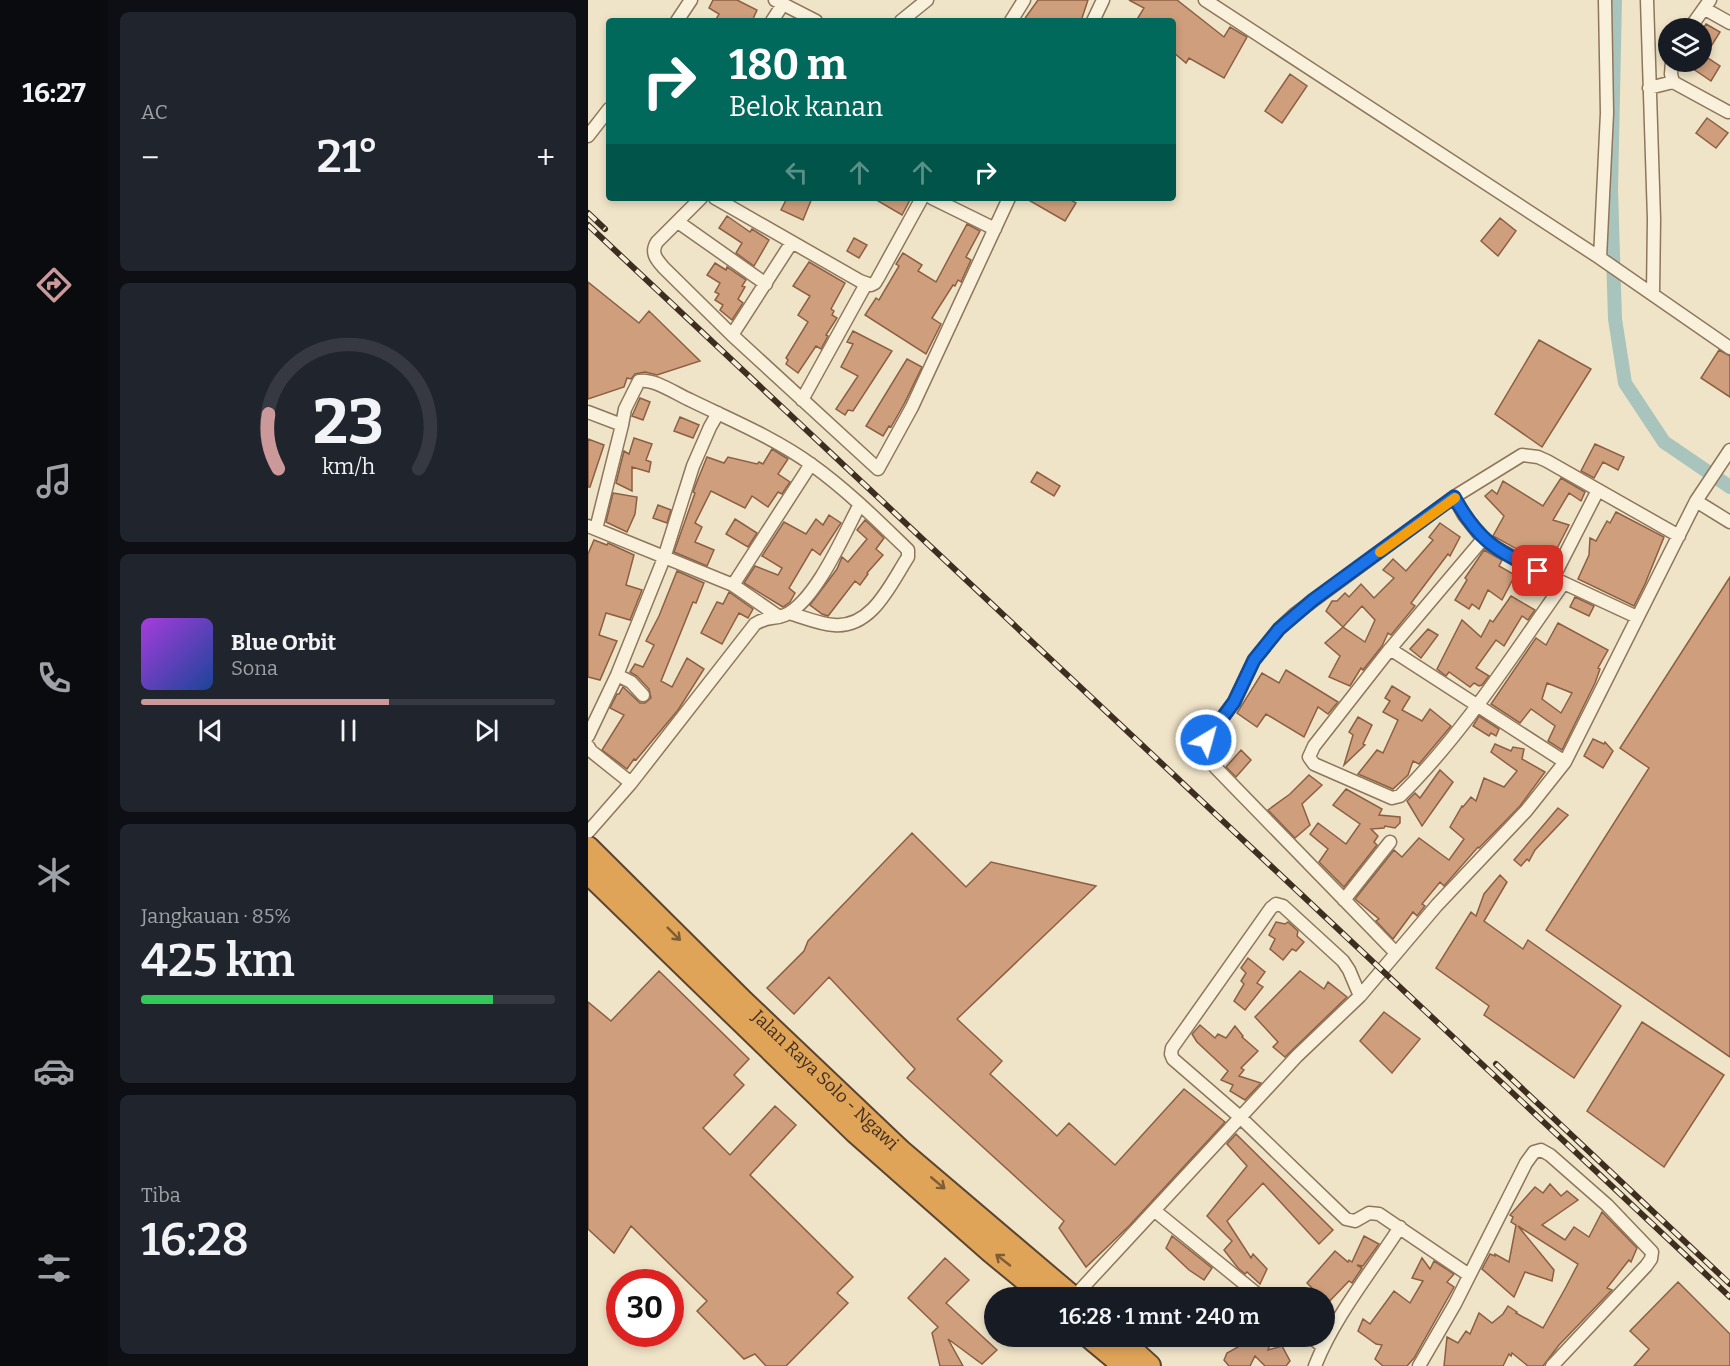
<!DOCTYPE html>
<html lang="id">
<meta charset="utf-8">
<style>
body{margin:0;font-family:Bitter,serif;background:#20242c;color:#f1f3f6;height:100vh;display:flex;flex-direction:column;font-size:22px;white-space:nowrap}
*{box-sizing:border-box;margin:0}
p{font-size:20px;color:#9ea1a6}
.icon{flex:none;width:33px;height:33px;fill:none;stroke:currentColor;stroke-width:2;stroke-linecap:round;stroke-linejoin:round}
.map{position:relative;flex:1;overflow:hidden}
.side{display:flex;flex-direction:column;gap:12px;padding:12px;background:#0d0f14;width:480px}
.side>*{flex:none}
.top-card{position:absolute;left:18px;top:18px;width:570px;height:183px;border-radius:6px;box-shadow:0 3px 9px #0003;background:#00695c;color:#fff;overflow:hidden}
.fabs{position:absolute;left:1070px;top:18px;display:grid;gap:12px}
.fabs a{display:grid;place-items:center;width:54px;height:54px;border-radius:50%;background:#171b24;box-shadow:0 3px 9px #0003;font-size:30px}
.speed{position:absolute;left:18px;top:1269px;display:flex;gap:12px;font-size:30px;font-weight:700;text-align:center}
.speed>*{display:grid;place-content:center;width:78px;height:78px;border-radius:50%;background:#171b24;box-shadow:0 3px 9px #0003;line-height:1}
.speed .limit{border:9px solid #d22;background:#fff;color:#111}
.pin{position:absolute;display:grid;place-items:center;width:51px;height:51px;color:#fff;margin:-26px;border-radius:12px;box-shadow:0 3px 9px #0006}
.me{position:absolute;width:66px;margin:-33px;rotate:37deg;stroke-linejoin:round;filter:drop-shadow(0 0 4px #0008)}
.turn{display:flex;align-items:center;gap:21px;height:126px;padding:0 24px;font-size:27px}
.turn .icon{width:78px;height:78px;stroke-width:2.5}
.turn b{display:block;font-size:42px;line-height:51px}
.lanes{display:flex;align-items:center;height:57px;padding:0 24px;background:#0003;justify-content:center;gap:30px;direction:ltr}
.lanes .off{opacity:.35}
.big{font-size:45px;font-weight:600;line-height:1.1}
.side .tile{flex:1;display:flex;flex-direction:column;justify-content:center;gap:9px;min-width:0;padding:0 21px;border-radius:9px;background:#20242c}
.side .dial{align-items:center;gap:0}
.dial svg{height:156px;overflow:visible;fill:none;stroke:#363941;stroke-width:7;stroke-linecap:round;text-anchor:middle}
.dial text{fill:#f1f3f6;stroke:none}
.song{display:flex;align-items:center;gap:18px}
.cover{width:72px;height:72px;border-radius:9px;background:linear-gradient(135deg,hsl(280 70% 55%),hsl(220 70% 35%))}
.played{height:6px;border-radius:3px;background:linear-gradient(90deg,#cc999b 60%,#363941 60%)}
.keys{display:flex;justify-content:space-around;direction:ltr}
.heat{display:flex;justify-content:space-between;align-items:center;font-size:33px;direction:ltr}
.charge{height:9px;border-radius:4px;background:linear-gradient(90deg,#34c759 85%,#363941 0)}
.trip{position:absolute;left:396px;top:1287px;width:351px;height:60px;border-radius:30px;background:#171b24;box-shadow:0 3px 9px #0003;font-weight:600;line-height:60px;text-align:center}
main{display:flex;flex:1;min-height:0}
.menu{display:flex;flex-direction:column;width:108px;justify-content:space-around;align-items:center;background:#090b0e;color:#9ea1a6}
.menu .icon{width:42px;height:42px}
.menu .selected{color:#cc999b}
.menu b{font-size:27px;color:#f1f3f6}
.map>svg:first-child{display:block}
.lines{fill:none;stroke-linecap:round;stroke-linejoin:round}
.canal{stroke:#a9c4bc;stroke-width:14}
.building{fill:#cf9f7d;stroke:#8d5f41;stroke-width:1.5;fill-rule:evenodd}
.street-casing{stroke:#8d765c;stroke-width:15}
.highway-casing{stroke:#5b4430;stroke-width:26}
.street{stroke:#faf1dc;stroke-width:12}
.highway{stroke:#e0a458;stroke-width:22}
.rail-casing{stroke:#3d2e20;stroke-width:6}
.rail{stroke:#f7eed8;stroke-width:4;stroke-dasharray:11;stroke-linecap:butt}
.oneway{stroke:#7e5d36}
.route-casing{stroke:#114b97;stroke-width:15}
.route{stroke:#1a73e8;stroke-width:10}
.slow{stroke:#f59e0b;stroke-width:10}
.labels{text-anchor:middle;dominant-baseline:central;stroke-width:4.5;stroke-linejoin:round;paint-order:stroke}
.street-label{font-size:18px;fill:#3d2e20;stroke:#f7eed8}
</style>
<main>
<nav class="menu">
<b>16:27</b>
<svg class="icon selected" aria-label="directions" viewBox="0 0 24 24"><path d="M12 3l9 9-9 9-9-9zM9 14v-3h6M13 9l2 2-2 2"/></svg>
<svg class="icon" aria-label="music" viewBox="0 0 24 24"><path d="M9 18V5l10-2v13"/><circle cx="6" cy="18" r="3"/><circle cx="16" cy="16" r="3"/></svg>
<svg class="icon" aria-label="phone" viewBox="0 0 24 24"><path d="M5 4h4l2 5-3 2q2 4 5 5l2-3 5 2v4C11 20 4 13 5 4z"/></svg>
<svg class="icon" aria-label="climate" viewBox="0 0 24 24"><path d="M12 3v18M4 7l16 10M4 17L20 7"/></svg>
<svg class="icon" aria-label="car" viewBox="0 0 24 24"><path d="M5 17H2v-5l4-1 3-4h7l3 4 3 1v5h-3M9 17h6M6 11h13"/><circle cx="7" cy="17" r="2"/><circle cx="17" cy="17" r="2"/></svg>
<svg class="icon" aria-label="filters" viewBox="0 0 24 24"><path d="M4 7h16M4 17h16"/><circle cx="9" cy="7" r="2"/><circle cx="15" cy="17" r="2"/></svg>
</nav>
<section class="side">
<div class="tile"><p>AC</p>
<div class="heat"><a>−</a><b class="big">21°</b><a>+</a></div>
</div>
<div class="tile dial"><svg viewBox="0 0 100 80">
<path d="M14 69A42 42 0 1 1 86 69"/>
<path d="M14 69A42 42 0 0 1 9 41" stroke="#cc999b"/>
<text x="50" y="56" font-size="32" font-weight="700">23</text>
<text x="50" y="72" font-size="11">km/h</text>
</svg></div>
<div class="tile">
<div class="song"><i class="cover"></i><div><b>Blue Orbit</b><p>Sona</p></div></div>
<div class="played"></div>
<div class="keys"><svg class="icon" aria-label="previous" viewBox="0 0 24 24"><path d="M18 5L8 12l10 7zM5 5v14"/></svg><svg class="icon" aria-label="pause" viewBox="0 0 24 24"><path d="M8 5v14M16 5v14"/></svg><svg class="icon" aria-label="next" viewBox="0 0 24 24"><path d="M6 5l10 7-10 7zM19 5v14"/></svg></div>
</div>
<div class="tile"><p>Jangkauan · 85%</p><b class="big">425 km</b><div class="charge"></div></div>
<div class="tile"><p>Tiba</p><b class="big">16:28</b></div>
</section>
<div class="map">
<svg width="1142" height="1366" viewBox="0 0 1142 1366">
<rect width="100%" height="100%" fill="#f0e4c8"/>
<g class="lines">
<!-- canal -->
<path class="canal" d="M1027,0l-4,190 4,129 10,64 39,59 66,45"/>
</g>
<!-- building -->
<path class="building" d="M125,0h24l20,10 -5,11h-37l4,-7 -10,-6z
M450,0h50l-7,21h-58z
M541,0h48l47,37 6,-10 17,10 -23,41 -35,-20 -3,5 -13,-11v-31h-37l8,-13z
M1118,24l14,8 -15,24 15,10 -9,15 -28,-19h18v-30z
M702,74l17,12 -25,37 -17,-12z
M1119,118l21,15 -12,15 -20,-15z
M199,198h25l-9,22 -22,-10z
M285,198h38l-9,17z
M437,198h43l8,5 -11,18z
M139,216l23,16 2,-3 17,11 -15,26 -18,-13 6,-10 -23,-15z
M912,218l16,13 -18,25 -17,-15z
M379,224l13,7 -14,26 5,3 -10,22 -3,-2 -3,6 -2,-1 -21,33 9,6 -15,30 -61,-39 11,-17 3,2 20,-34 -3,-2 7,-11 19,12 -4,6 18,11z
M266,238l13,7 -8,13 -12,-7z
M221,262l36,21 -14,26 3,2 -2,4 5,3 -11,17 2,1 -7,13 -5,-3 -18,27 -12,-9 2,-4 -2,-2 22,-36 -10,-7 12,-19 -17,-10z
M127,263l11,7 1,-3 19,13 -4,6 3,1 -7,12 5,4 -11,17 -12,-10 3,-5 -8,-5 4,-6 -4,-2 5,-9 -13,-8z
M0,282l51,41 10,-12 51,50 -43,14 -12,-3 -10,2 -4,5 -4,-1 -3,9 -36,12z
M265,331l39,20 -39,60 -5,-1 -3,5 -9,-6 22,-33 -17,-9 12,-23 -6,-2z
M951,340l52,29 -49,78 -47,-33z
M1131,350l11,6v41l-29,-19z
M319,359l15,8 -18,37 -13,23 -2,-1 -6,10 -17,-10z
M52,398l10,4 -7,18 -11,-4z
M92,417l19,8 -6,13 -19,-7z
M46,438l18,6 -6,16 5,2 -2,10 -17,-5v24l-16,-8 8,-32 5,3z
M0,439l16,6 -14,42h-2z
M1007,444l29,13 -6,13 -15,-8 -9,16 -13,-7z
M184,449l16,10 -10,15 12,8 -8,12 -4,-2 -10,15 -16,-11 -7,12 -34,-17 -16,32 7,4 -7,15 19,8 -7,16 -33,-14 21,-59 -2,-1 5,-13 9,-22 17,6 4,-6 29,7 2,-2 4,2z
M449,472l23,14 -6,10 -23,-14z
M973,478l24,14 -4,9 -12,-8 -16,27 16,5 -21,41 -55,-30 11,-20 -19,-20 7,-6 5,4 6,-13 40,25z
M25,493l24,4 -2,17 -8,18 -21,-10z
M70,505l13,5 -4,13 -14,-5z
M1028,512l48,25 -19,47 -11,22 -56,-27 11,-24 1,-17 6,3 11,-20 3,2z
M241,515l12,8 -21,32 -8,-6 -23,39 6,5 -5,9 -7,5 -39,-24 11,-17 23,9 4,-7 -20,-12 22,-34 22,12 10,-15 7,6z
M147,519l22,14 -9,14 -22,-13z
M277,520l19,18 -8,11 7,6 -16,18 1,1 -8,11 -5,-4 -27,35 -6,-2 -12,-9 27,-36 5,-12 6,5 19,-23 -10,-9z
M852,523l20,14 -10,19 -2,-2 -37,49 4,3 -24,29 -3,-2 -6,13 -19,24 -2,-2 -11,18 -21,-9 11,-21 -15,-13 18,-16 -17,-16 6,-10h5l8,-8 4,4 12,-13 13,14 20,-20 -11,-8 10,-11 13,12 27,-31 -4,-3zM774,606l13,14 -10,22 -22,-15z
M6,540l13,5 1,-2 26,12 -8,30 16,5 -12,30 -24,-7 -7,22 18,6 -17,39 -12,-3v-123z
M896,550l18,10 -3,6 16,9 -13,25 -14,-10 -9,19 -7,-5 -3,5 -14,-9 12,-20 -2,-2z
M89,571l27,12 -8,20 -3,-1 -32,79 11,6 15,-29 17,11 -26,41 -42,50 -2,-1 -7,10 -25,-19 22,-35 -14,-7 7,-14h2l4,-7 17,16h5l6,-5 -2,-9 -12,-13 -7,-4 5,-8 8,3 11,-22 -8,-4 13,-25z
M936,572l26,16 -5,7 -28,-13z
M1142,577v480l-184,-127 103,-162 -29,-20z
M141,592l24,17 -5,9 -9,-5 -17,31 -21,-11 16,-31 6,2z
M923,596l24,14 -7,10 -6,-4 -18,30 -8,-6 -20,28 13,8 -7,9 -3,1 -5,-3 -4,4 -21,-15 -3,4 -9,-7 25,-49 19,17 9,-17 3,2z
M987,597l19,9 -5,10 -19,-9z
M970,623l50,27 -10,18 2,1 -5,14 -33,67 -14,-9 7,-15 -24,-17 -11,14 -29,-19 45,-66 10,7zM959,683l25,10 -11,20 -19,-14z
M840,629l10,6 -17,23 -11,-9z
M698,670l52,32 -10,12 -10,-7 -14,30 -38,-23 -9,13 -20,-14 25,-40 17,10z
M804,686l18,11 -8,13 20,11 8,-12 21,17 -32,38 -6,-3 -5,14 -15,14 -35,-15 19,-24 6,3 15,-33 -15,-8 7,-11 -5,-3z
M891,716l20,13 -3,7 -5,-3 -2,3 -16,-10z
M770,717l14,8 -9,19 2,1 -21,20 9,-30 -4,-3z
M1005,739l11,5 1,-2 8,9 -10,17 -19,-12z
M907,744l16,7 2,-4 11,2 -2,10 23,13 -25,34 -41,42 -1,-1 -34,39 -4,-4 -18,22 3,2 -8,10 -4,-4 -20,27 -17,-18 3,-2 -24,-20 39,-49 8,7 17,-19 30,22 15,-21 -14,-12 12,-21 1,1 8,-10 5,4 8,-23 20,9 13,-16 -26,-19z
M653,750l10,10 -15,17 -10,-10z
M852,770l13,12 -31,44 -15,-25 8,-8 5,5z
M721,775l13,10 -20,19 8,21 -15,13 -27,-28 22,-16z
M758,789l36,20 -3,6 21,2v6l-5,5 -10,-2 -1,2 -13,1 7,7 -4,6 3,3 -33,42 -25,-25 9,-13 -18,-15 8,-11 28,21 14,-20 -27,-19z
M970,808l10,7 -33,35 -6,11 -2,-2 -6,7 -7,-6z
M324,833l54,54 25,-25 105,24 -139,133 45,42 -12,13 67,62 12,-13 46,42 69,-76 41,33 -96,104 -43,41 -27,-39 5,-7 -157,-143 8,-9 -86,-92 -35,37 -27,-26 37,-37 4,-10z
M912,875l7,7 -23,39 39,28 5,-9 93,66 -47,72 -90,-63 5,-9 -53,-38 35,-56 5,4 8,-22z
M688,922l9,2 3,-2 10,9 -1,5 7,6 -8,9 -4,-2 -9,11 -13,-11 5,-10 -6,-4z
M660,958l17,14 -8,11 6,4 -18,23 -11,-9 10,-17 -3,-3 5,-8 -5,-5z
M71,971l90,88 -15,16 10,10 -41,43 27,27 45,-49 21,19 -46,50 103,102 -16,16 11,10 -62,63h-20l-11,-12 -11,5 -47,-48 10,-10 -76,-75 -17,27 -26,-24v-227l23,19z
M712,971l24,18 4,-7 19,15 -62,60 -12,-10 5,-5 -23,-25z
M796,1012l36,27 -28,34 -32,-32z
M1054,1022l82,53 -60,92 -77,-56z
M612,1025l15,13 3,-4 8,4 9,-12 8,10 -1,1 16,14 -17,17 3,2 -5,6 22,7 -16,17 -15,-9 3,-6 -12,-5 7,-9 -31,-29 -5,-8z
M648,1134l97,96 -14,14 -56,-61 -36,38 24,37 2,-4 14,15 -7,15 -13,-12 -2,2 -7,-6 -14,-18 8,-9 -25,-25 40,-50 -20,-22z
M962,1184l11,12 6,-5 11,9 -36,25 23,15 9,-13 15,10 13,-25 35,36 -6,14 -2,-2 -22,28 5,2 -2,2 -51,53 -16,21h-15l-16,-13 -1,3 -2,-2 -6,12h-59l3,-29 11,6 8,-12 4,3 9,-21 13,10 11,-9 5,-8 9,6 -1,1 27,15 23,-41 12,-23 -60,-38 36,44 -2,11 -27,-9 -11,25 -32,-28 8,-15 5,2v-2l14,8 7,-37 -5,-3 2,-5 -3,-2 25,-28 8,6z
M584,1236l40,32 -8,12 -15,-10 -23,-22z
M776,1236l15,8 -16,22 -6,-1 5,3 -10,15 -3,-2 -25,26v-9h-17l7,-8 -7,-7 28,-32 13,11 1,-2 3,2z
M357,1258l24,22 -23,23 51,47 -15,14 -34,-25 15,27h-23l-8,-33 6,-6 -30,-29z
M834,1258l8,11 4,-8 20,13 -7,8 7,5 -40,71 -7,8h-24l-8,-7 7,-14 -6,-1 -18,-13 5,-12 7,5 24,-33 16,12 13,-22 -11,-3z
M1090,1282l52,52v32h-96l15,-17 -19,-18z
M655,1336h30l-5,14 14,-4 8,15 -4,5h-21l-10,-10 -5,10h-21l-5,-6 3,-7 11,-6z"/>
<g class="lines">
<defs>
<path id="street" d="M187,0l41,21
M617,0l395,258 130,90
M1059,0l7,219 -1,75
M1117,9l25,14
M89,21l14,-21
M184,21l11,-17
M313,21l26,-21
M423,21l13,-21
M505,21l10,-21
M1102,28l20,-28
M1084,62l-1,12 2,8 55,30
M1061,88l24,-6
M0,136l21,-27
M113,198l-44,44c-7,11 0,18 7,26l68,67 146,134 34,-62 97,-209
M127,198l145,83 11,4 4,-2 3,-5 44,-80
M344,198l63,31
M90,222l88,62
M1012,258l7,-145 -2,-113
M144,335l60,-93
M214,400l64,-116
M0,412l34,13 3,-16 14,-28c15,-3 37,13 51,19 41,20 85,38 122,65 35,25 66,56 96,85v7c-18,28 -36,71 -74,68 -15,-1 -31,-8 -45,-12
M866,497l10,18 19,24 11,8 59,31 84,39
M1108,501l34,21
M0,526l145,59 45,31
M8,529l26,-104
M895,539l-93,110 -76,97 -5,11 5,7 78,34 8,-2c63,-62 112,-140 163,-212
M965,578l45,-88
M145,585l78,-121
M802,649l175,113
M29,675l14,7 12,13
M0,736l29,-61 47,-117 29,-92 17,-39 8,-14
M0,746l3,5 40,32
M0,832l43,-49 124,-159c14,-9 19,-4 30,-9 31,-14 59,-81 75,-111
M756,900l46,-58
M808,953l-180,-185c-7,-9 -11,-16 -10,-28l28,-38 20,-42 25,-31 16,-15 159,-117 68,-42 16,2 9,4 132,75
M772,996l-11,-26 -6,-9 -60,-55 -7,-2 -5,4 -99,140 -1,6 2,5 67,58 106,102 9,2 14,-8 10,1 90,61
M567,1211l107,87
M485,1298l224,-242 63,-60 77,-91 89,-94 39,-49 131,-261 34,-51
M722,1336l13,11
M727,1366c19,-49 57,-95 85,-139
M831,1366l36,-62 71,-141 8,-11 7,-2 9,5 57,50 45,47 -1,7 -5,7 -94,100"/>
<g id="highway">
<path id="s1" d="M0,848l155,154 158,150 172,146"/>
<path d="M0,872l268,260 135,119 57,47"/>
<path d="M501,1336l36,30"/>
<path d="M528,1336l33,30"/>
</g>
</defs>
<!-- street casing -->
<use href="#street" class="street-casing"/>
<!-- highway casing -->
<use href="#highway" class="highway-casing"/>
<!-- street -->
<use href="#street" class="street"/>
<!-- highway -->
<use href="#highway" class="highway"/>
<defs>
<path id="rail" d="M0,213l17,16
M0,225l1142,1072
M908,1064l234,220"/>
</defs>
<!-- rail casing -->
<use href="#rail" class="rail-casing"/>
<!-- rail -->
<use href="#rail" class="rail"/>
</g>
<!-- one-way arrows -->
<defs><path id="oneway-shaft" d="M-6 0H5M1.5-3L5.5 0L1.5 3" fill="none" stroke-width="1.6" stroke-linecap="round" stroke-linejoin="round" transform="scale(1.5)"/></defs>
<g class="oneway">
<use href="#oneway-shaft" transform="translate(86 934) rotate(45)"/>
<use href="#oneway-shaft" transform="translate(350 1183) rotate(40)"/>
<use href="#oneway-shaft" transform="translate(415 1260) rotate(-142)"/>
</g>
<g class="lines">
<defs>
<path id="route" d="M618,740l28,-38 20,-42 25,-31 34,-29 141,-103c24,43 41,53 84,74"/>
</defs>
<!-- route casing -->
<use href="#route" class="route-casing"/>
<!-- route -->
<use href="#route" class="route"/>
<!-- slow -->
<path class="slow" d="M792,552l75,-54"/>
</g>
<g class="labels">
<!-- street labels -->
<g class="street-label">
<text stroke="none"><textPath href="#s1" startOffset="332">Jalan Raya Solo - Ngawi</textPath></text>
</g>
</g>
</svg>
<div class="fabs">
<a><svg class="icon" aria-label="layers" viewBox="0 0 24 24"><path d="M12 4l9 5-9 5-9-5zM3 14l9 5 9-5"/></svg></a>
</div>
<div class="speed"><div class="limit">30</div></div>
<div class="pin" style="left:950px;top:571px;background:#d93025"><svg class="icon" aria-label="arrive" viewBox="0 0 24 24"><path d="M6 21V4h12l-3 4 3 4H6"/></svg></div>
<svg class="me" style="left:618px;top:740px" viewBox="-20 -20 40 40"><circle r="17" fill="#1a73e8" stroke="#fff" stroke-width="3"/><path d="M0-11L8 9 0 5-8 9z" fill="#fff"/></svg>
<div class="trip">16:28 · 1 mnt · 240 m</div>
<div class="top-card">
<div class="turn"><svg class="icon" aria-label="right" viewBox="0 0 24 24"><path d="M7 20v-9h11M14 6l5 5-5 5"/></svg><div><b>180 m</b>Belok kanan</div></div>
<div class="lanes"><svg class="icon off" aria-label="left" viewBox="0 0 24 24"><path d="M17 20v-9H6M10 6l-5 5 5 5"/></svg><svg class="icon off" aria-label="ahead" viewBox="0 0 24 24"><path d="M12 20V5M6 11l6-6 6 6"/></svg><svg class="icon off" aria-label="ahead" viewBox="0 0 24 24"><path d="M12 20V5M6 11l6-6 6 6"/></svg><svg class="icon" aria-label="right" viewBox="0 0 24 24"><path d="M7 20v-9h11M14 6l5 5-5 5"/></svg></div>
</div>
</div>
</main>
